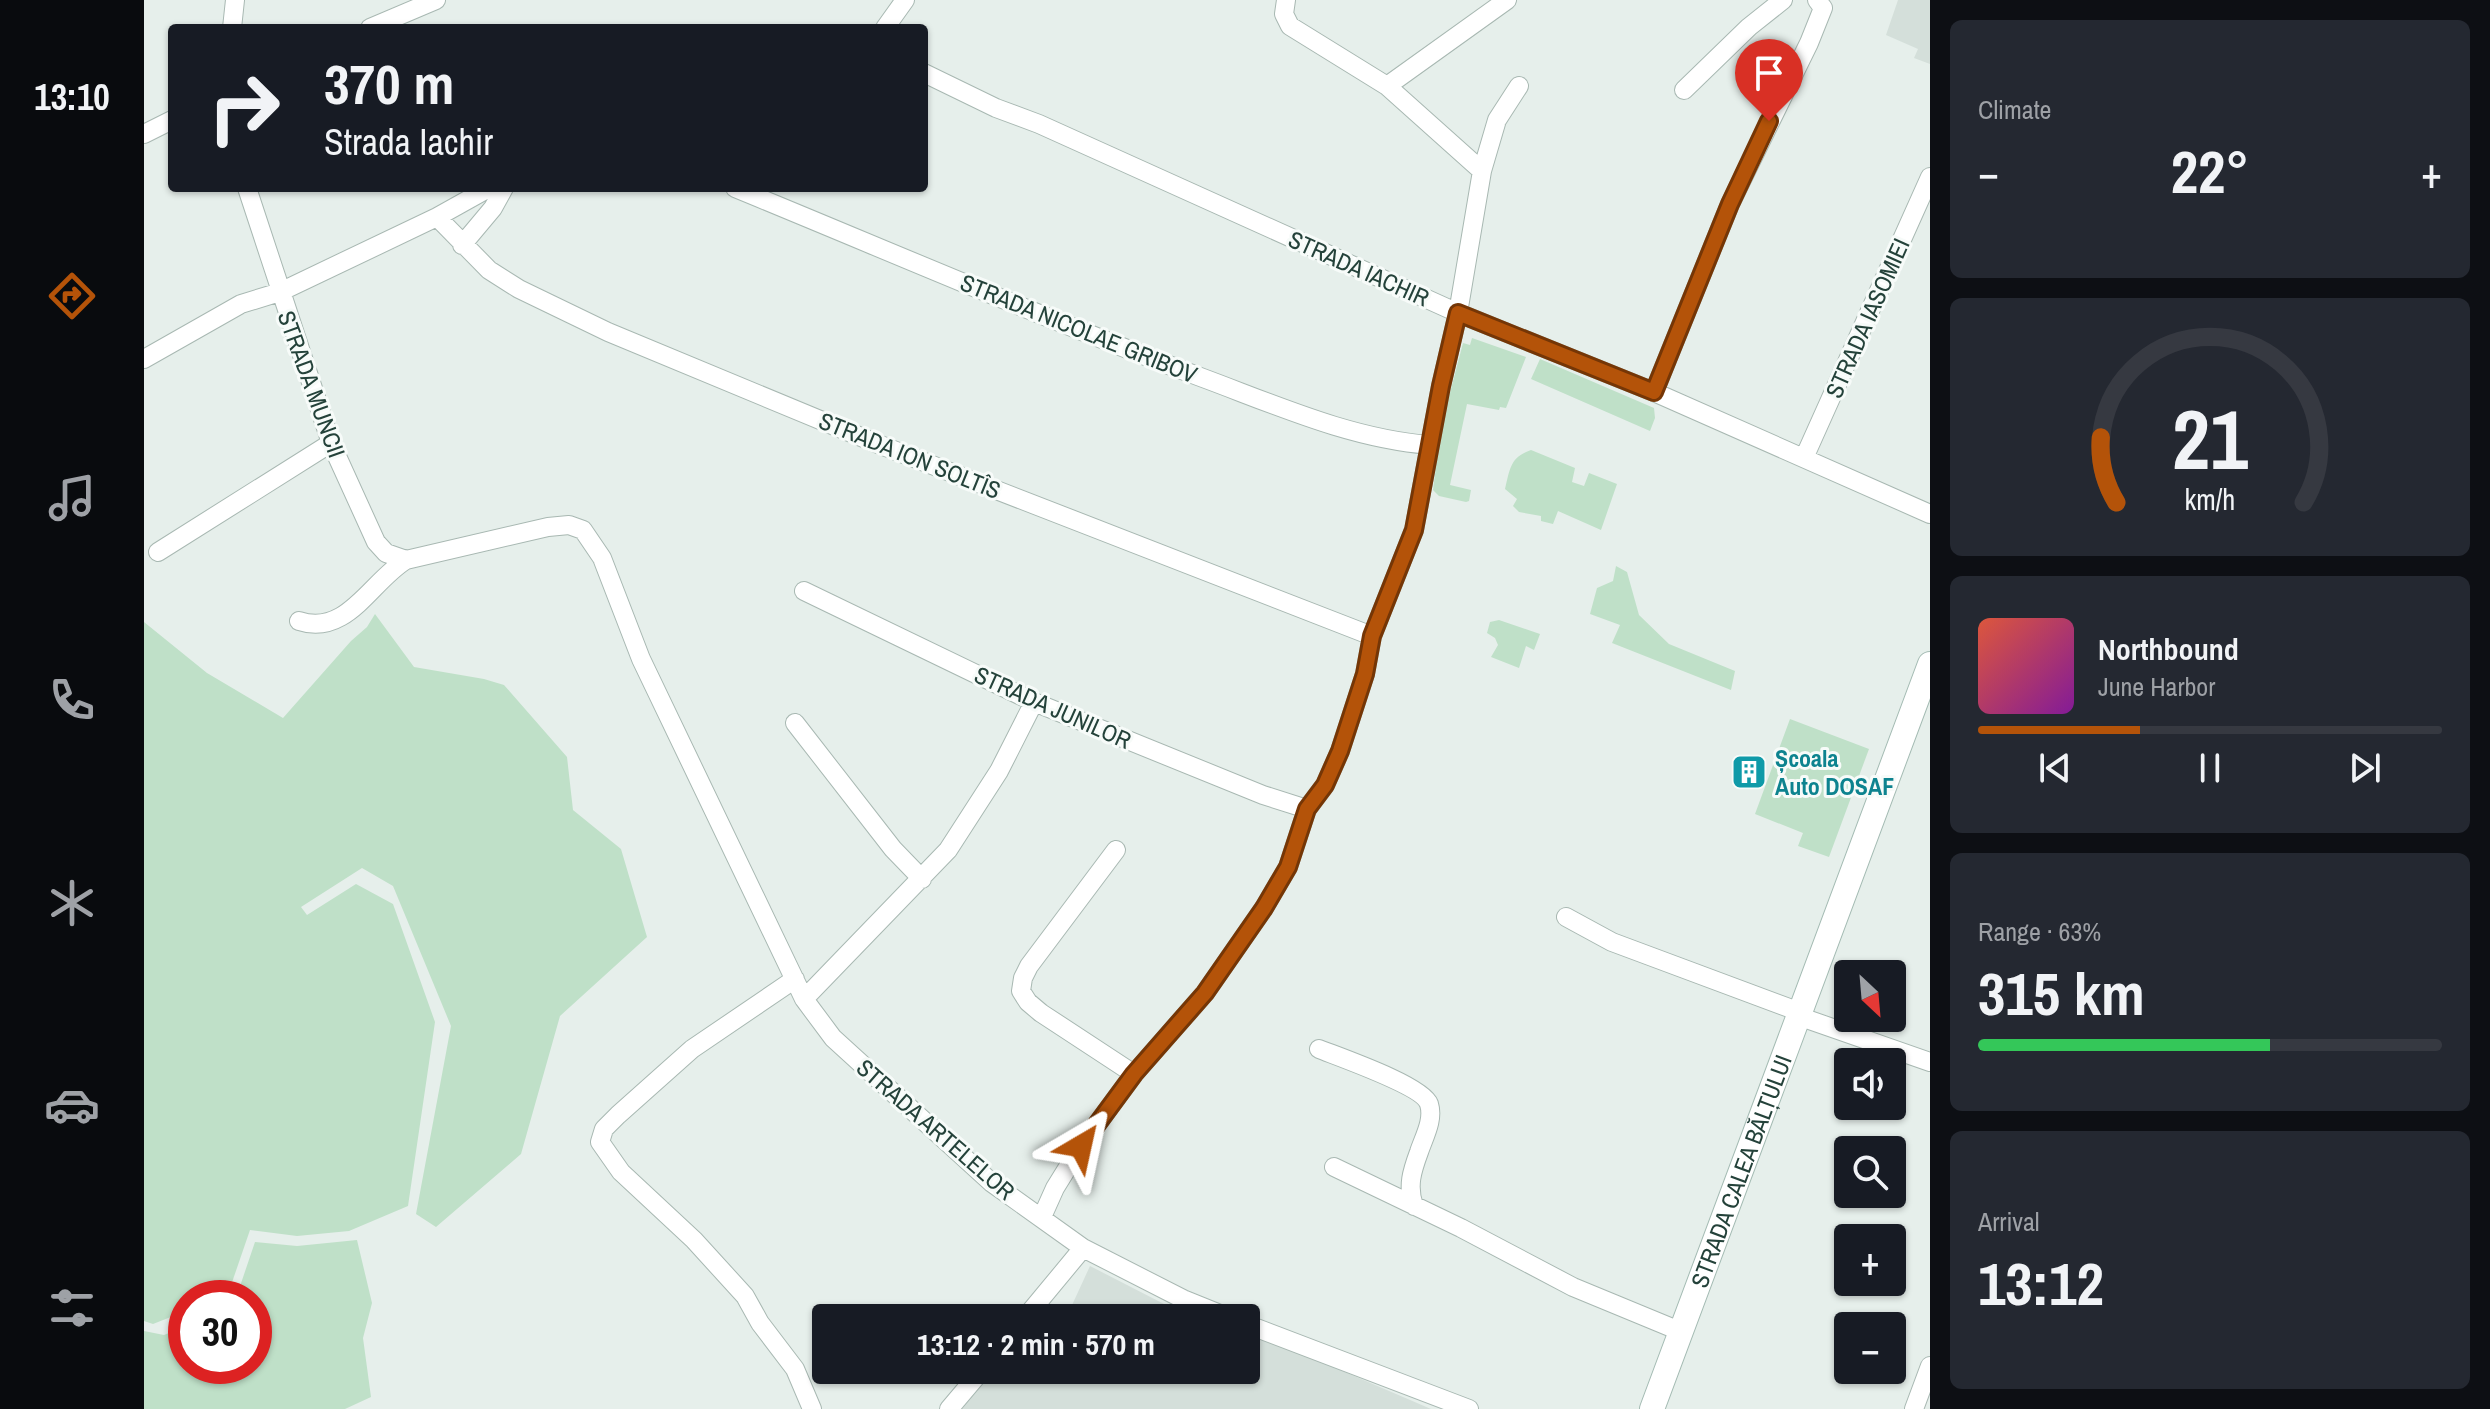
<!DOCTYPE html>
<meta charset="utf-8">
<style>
body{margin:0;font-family:"Archivo Narrow",sans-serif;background:#242831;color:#f1f3f6;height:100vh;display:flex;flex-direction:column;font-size:30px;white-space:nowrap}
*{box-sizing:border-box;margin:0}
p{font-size:26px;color:#9ea1a6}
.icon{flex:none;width:44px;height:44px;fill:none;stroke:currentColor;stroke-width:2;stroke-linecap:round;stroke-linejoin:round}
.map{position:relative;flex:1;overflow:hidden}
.panel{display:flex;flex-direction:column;gap:20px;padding:20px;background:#0d0f14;width:560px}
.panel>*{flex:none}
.guide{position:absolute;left:24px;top:24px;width:760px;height:168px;border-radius:8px;box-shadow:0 2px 6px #0004;background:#171b24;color:#f1f3f6;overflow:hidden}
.needle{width:52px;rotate:154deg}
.controls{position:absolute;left:1690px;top:960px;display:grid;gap:16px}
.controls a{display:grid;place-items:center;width:72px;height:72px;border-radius:8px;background:#171b24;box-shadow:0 2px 6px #0004;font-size:40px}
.speed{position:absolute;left:24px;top:1280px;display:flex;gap:16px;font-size:40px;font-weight:700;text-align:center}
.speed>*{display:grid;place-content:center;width:104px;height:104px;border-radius:50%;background:#171b24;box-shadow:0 2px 6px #0004;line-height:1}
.speed .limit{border:12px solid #d22;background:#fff;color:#111}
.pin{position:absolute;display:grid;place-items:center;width:68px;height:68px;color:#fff;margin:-82px -34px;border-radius:50% 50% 50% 0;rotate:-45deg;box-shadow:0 0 8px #0007}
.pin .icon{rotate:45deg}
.me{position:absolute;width:88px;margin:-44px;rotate:36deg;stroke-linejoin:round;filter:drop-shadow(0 0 6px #0008)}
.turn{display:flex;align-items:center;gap:28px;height:168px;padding:0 24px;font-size:36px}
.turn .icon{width:104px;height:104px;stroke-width:2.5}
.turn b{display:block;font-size:56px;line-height:68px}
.big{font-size:60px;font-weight:800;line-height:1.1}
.panel .card{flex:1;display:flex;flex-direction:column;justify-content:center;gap:12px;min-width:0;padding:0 28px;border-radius:12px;background:#242831}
.panel .dial{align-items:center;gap:0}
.dial svg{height:208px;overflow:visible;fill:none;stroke:#363941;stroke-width:7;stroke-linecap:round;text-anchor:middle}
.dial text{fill:#f1f3f6;stroke:none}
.song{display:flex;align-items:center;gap:24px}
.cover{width:96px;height:96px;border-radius:12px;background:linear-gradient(135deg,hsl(10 70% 55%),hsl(290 70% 35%))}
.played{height:8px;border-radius:4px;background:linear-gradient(90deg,#b45309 35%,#363941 35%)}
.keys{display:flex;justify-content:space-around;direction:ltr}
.heat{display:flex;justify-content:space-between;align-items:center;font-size:44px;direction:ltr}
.charge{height:12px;border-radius:6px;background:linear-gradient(90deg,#34c759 63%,#363941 0)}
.trip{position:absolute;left:668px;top:1304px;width:448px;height:80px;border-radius:8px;background:#171b24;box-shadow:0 2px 6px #0004;font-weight:800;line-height:80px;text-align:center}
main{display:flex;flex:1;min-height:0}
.tab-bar{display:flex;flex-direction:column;width:144px;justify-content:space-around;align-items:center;background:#090b0e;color:#9ea1a6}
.tab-bar .icon{width:56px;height:56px}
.tab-bar .current{color:#b45309}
.tab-bar b{font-size:36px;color:#f1f3f6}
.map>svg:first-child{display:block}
.built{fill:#d4dfda}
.green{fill:#bfe0c8}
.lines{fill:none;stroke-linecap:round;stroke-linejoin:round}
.minor-casing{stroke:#a8b8b2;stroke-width:20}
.secondary-casing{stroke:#a4bbb3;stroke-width:26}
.minor{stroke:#fff;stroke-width:18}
.secondary{stroke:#fff;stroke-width:24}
.route-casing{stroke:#753606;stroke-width:20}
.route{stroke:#b45309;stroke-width:14}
.labels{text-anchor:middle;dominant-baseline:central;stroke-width:6;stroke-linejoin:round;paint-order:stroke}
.street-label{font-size:24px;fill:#24423a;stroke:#f7fbf9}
.culture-label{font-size:24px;font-weight:bold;fill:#0d838f;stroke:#f7fbf9;text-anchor:start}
</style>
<main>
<nav class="tab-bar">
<b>13:10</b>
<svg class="icon current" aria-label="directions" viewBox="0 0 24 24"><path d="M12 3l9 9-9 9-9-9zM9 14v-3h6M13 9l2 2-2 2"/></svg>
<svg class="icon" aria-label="music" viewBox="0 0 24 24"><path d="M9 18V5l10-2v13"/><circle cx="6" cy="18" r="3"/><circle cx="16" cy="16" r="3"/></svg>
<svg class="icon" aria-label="phone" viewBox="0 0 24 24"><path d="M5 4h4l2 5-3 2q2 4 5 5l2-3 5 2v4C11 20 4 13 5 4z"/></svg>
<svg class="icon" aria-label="climate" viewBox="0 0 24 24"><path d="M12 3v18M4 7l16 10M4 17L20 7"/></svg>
<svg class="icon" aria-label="car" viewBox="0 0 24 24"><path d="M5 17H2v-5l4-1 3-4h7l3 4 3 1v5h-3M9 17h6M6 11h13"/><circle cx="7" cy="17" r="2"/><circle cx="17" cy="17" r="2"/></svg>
<svg class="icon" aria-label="filters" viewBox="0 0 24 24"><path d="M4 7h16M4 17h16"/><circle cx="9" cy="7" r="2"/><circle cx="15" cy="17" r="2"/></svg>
</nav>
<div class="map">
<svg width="1786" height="1409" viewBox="0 0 1786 1409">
<rect width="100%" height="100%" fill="#e6efeb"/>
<!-- built -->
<path class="built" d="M1754,0h32v64l-16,-6 4,-9 -32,-14z
M946,1266l76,39 31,13h-133l3,-2z
M1102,1335l36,10 149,64h-472l34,-39h253z"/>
<!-- green -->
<path class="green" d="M1328,338l54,19 -20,51 -6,-1 -1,3 -32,-6 -17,81 21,5 -2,11 -3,1 -27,-6 -6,-6 8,-63 22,-84 7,2z
M1396,359l114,49 1,10 -5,13 -119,-52z
M1387,450l44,18 -3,14 12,4 5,-13 28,11 -16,46 -43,-19 -5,13 -12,-3v-5l-22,-4 -6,-6 4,-7 -12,-10c5,-20 5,-32 26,-39z
M1472,566l11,6 12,43 30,29 66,27 -4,19 -119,-47 8,-18 -30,-11 7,-26 16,-7z
M231,614l39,53 70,12 20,6 63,72 6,53 48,39 26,88 -87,79 -39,138 -85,73 -20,-13 35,-188 -58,-140 -31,-18 -61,39 6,8 49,-31 37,20 42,118 -27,184 -59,25 -52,5 -47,-6 -22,64 -10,4h-32v13l-33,13 -9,-3v-699l63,51 76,45 68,-77 16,-14z
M1355,620l41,14 -6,16 -8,-4 -7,22 -28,-11 7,-12 -3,-7 -8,-5 3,-11z
M1646,719l79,30 -40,108 -31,-11 5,-13 -48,-19z
M213,1240l15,63 -9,35 8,59 -26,12h-201v-78l20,4 22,-9v40h68v-68h-18l19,-56 42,4z"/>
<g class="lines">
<defs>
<path id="minor" d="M1142,0l-2,14 6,12 97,60 95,85
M88,28l3,-28
M226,28l66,-28
M741,28l20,-28
M780,73l72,35 43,16 419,189 196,79 276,122
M1243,86l120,-86
M1540,90l65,-63 34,-27
M0,134l28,-14
M103,188l84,255 45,99 10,11 20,7
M591,188c156,64 310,131 468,190 73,27 148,61 227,67
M293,217l52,53 30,19 89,43 270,112 494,192
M318,245l31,-37 11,-20
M0,359l97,-55 39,-12 157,-75 52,-29
M1510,392l76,-188 79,-161 14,-35 -6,-8
M1660,458l126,-281
M14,552l173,-109
M660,591l230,111 229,93 44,14
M155,621c48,16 72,-40 107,-61l142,-33 21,-2 14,5 19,28 39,101 163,340 29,39 159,145 91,65 100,51 47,19
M651,723l98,126 29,30
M972,850l-87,116 -6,12 -2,13 7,11 13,11 93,61
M1422,917l46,25 188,70
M651,979l-103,70 -74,66 -14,14 -4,13 21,30 73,68 51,56 15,27 35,46 17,40
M660,999l144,-149 51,-79 35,-69
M1654,1016l132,46
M1175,1049c20,8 104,37 110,55 5,16 -5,33 -10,48 -7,19 -12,34 -5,54
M1190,1167l127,61 112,59 109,45
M898,1217l13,-29 26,-42 53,-72 71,-81 59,-85 24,-41 19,-58 18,-24 15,-34 25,-77 7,-38 42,-106 27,-144 17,-73 24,-142 15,-51 22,-34
M881,1318l58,-70
M1102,1324l223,85
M805,1409l33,-39
M1770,1409l16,-43"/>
<g id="secondary">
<path id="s1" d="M1508,1409l278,-745"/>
</g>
</defs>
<!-- minor casing -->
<use href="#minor" class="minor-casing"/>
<!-- secondary casing -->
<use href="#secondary" class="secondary-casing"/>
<!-- minor -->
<use href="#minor" class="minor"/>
<!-- secondary -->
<use href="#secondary" class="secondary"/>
</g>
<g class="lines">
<defs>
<path id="route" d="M937,1146l53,-72 71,-81 59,-85 24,-41 19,-58 18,-24 15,-34 25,-77 7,-38 42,-106 27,-144 17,-73 196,79 76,-188 39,-83"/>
</defs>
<!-- route casing -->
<use href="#route" class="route-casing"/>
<!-- route -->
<use href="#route" class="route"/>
</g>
<!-- icons -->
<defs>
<symbol id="building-square" viewBox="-11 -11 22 22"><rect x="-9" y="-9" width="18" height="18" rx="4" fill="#0f9aa8" stroke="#f7fbf9"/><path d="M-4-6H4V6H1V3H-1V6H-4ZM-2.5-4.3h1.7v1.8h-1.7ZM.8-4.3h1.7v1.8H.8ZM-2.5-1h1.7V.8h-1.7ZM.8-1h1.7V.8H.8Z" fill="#fff"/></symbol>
</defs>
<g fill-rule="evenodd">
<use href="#building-square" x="1585" y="752" width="40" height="40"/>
</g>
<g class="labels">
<!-- street labels -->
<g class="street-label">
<text transform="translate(1215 268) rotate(24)">STRADA IACHIR</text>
<text transform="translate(1723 318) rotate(-66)">STRADA IASOMIEI</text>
<text transform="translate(935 328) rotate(22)">STRADA NICOLAE GRIBOV</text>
<text transform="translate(168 384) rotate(70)">STRADA MUNCII</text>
<text transform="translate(766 455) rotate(22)">STRADA ION SOLTÎS</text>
<text transform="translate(909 707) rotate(24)">STRADA JUNILOR</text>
<text transform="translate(792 1129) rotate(41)">STRADA ARTELELOR</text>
<text stroke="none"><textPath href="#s1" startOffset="254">STRADA CALEA BĂLȚULUI</textPath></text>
</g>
<!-- culture labels -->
<g class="culture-label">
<text x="1631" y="758">Școala<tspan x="1631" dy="28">Auto DOSAF</tspan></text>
</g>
</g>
</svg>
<div class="controls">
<a><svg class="needle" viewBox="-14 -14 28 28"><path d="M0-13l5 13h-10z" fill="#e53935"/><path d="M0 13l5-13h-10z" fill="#9ea1a6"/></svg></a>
<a><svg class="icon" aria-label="sound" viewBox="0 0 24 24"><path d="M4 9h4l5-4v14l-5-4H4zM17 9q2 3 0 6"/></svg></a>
<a><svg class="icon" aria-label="search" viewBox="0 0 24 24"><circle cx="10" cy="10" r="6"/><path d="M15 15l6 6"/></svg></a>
<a>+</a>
<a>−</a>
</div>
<div class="speed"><div class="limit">30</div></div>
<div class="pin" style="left:1625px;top:121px;background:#d93025"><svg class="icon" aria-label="arrive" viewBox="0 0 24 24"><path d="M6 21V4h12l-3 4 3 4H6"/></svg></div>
<svg class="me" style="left:937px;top:1146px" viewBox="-20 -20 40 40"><path d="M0-17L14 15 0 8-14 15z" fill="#b45309" stroke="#fff" stroke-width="4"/></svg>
<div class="trip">13:12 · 2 min · 570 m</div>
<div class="guide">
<div class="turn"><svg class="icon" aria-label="right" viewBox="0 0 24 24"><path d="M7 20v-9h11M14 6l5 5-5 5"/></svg><div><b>370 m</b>Strada Iachir</div></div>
</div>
</div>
<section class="panel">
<div class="card"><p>Climate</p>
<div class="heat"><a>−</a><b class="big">22°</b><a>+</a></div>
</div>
<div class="card dial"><svg viewBox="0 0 100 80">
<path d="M14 69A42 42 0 1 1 86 69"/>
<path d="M14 69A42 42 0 0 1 8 44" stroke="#b45309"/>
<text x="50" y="56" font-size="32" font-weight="700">21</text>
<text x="50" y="72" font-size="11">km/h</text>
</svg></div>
<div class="card">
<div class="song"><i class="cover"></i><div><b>Northbound</b><p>June Harbor</p></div></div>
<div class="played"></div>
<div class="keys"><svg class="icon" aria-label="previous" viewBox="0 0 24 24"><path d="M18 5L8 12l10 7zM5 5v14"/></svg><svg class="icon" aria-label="pause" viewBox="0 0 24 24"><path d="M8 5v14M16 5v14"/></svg><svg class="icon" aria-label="next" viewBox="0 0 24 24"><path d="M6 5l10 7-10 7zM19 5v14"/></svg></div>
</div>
<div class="card"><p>Range · 63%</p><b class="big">315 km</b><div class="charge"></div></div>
<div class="card"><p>Arrival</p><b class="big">13:12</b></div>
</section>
</main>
